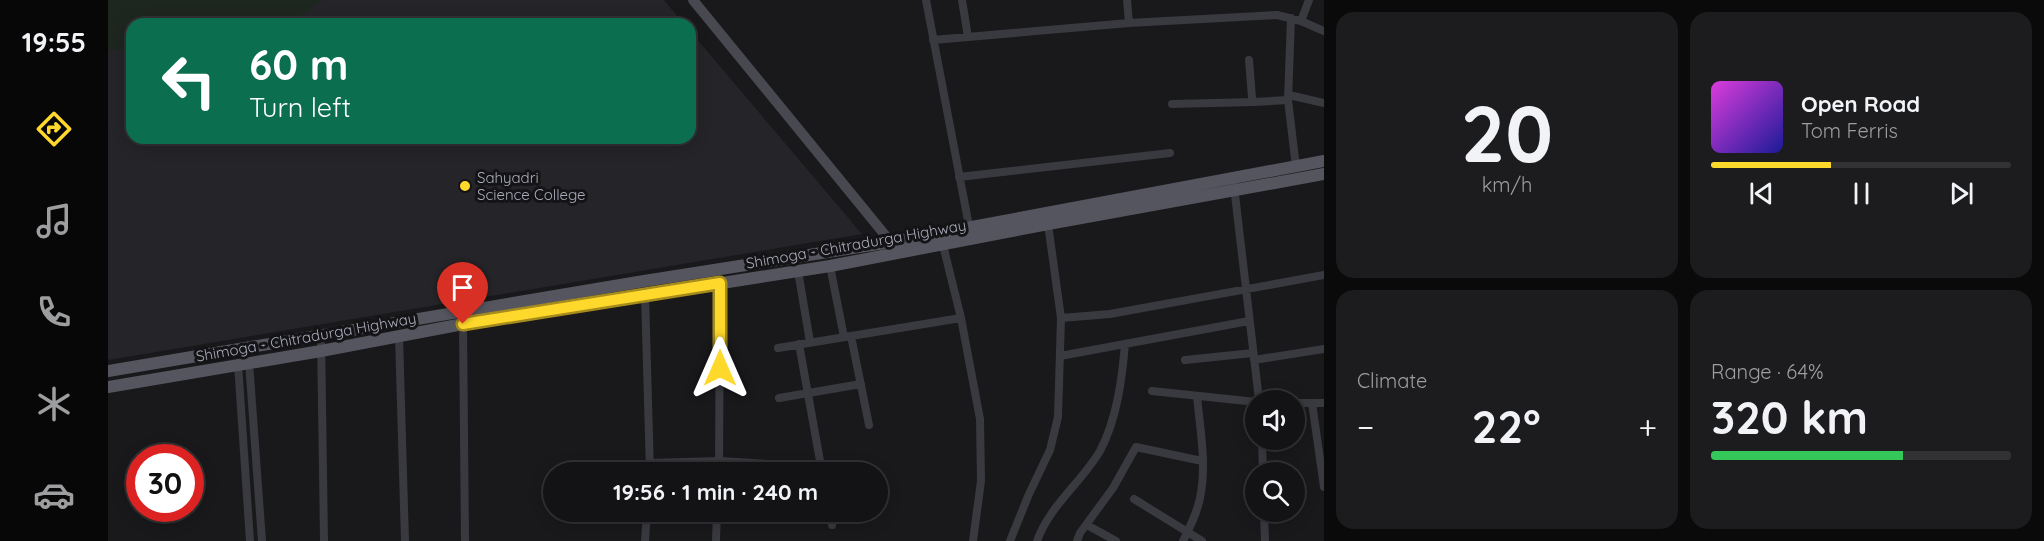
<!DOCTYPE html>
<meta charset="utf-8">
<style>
body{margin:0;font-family:Quicksand,sans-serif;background:#1c1b1d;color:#f1f3f6;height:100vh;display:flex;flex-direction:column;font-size:22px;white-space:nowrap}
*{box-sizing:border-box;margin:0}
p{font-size:20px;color:#9d9ea0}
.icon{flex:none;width:33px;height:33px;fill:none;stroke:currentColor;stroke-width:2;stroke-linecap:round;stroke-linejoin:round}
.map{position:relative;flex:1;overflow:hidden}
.sheet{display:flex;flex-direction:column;gap:12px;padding:12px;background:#0a0a0b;width:720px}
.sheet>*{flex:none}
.guide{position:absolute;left:18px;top:18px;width:570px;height:126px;border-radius:18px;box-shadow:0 3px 15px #0003,0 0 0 2px #323234;background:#0b6e4f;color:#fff;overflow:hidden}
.tools{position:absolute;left:1137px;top:390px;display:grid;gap:12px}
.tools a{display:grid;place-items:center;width:60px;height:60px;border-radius:50%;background:#131214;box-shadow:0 3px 15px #0003,0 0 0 2px #323234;font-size:30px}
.speed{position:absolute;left:18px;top:444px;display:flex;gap:12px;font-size:30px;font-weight:700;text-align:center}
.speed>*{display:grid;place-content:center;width:78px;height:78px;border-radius:50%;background:#131214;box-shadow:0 3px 15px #0003,0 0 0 2px #323234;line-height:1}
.speed .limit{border:9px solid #d22;background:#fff;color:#111}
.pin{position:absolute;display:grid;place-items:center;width:51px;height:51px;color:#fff;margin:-62px -26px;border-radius:50% 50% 50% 0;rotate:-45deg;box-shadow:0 0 6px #0007}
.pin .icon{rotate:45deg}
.me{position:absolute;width:66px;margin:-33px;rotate:0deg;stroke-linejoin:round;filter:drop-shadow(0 0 4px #0008)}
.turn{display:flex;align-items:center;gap:21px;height:126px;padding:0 24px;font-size:27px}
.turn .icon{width:78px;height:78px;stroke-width:2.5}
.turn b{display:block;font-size:42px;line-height:51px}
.big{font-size:45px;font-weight:700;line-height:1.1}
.sheet .tile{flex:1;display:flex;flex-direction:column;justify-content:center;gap:9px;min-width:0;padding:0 21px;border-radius:18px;background:#1c1b1d}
.sheet .dial{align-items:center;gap:0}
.dial b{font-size:78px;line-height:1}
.song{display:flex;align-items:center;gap:18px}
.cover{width:72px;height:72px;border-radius:9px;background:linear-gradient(135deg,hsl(300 70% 55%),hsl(240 70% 35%))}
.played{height:6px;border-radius:3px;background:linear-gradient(90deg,#ffd82c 40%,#323234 40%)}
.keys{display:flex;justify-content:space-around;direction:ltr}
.heat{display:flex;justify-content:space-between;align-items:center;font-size:33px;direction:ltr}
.charge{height:9px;border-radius:4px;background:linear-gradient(90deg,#34c759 64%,#323234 0)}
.sheet .tiles{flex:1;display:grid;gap:12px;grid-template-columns:repeat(2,1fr)}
.trip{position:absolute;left:435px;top:462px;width:345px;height:60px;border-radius:30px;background:#131214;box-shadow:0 3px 15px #0003,0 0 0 2px #323234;font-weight:700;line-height:60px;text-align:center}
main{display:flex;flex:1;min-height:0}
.dock{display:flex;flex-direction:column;width:108px;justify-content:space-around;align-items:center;background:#080708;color:#9d9ea0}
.dock .icon{width:42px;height:42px}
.dock .on{color:#ffd82c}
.dock b{font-size:27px;color:#f1f3f6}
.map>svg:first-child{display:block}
.built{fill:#252428}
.green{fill:#1e2620}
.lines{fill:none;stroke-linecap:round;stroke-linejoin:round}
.street{stroke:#393940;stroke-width:8}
.secondary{stroke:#474850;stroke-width:10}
.primary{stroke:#55555f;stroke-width:12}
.route-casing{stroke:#a68c1d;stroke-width:15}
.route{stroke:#ffd82c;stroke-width:10}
.poi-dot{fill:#ffd82c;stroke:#141316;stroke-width:2}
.labels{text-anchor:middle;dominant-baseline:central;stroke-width:6;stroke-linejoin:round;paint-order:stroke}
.poi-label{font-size:15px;fill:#aaacbb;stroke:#141316;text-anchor:start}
.street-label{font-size:15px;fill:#aaacbb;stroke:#141316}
</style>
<main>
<nav class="dock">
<b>19:55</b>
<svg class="icon on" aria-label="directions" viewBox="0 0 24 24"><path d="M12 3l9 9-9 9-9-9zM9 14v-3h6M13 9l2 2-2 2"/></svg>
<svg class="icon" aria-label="music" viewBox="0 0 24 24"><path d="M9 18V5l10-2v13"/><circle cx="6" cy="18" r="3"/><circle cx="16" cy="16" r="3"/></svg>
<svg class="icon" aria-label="phone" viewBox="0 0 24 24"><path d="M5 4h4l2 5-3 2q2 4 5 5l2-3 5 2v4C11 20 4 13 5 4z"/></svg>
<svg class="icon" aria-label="climate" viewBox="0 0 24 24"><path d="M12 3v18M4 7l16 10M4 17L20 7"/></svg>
<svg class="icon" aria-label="car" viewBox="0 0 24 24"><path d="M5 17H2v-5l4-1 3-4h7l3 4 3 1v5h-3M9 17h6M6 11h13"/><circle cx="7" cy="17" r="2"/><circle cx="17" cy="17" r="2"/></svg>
</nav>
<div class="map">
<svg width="1216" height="541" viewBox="0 0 1216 541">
<rect width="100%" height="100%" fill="#19181b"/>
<!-- built -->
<path class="built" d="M0,0h556l20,24h-552v114h558v-107l172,203 -754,126z"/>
<!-- green -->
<path class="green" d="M0,0h214l-16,12 -25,12h-149v26h-24z"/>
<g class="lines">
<!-- street -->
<path class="street" d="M818,0l43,226
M854,0l6,37
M1019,0l2,23
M1183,18l-3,82 8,67
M1193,21l8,-21
M825,40l196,-17 148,-8 24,6 23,10
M1141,60l3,38 2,4 34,-2
M1181,95l35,8
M1064,104l82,-2
M851,177l211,-24
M1126,186l25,214
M835,245l18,73 19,101 1,62 -8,60
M722,266l14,71
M690,271l12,71
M537,295l5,177
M953,318l49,-4 214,-39
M355,324l2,217
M213,335l3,206
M291,336l6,205
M743,336l18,89
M691,344l23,128
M670,348l183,-30
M952,356l189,-35
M1077,360l68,-7
M1146,360l70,-11
M141,362l13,179
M130,364l12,177
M1044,391l104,11
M671,398l82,-14
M1186,403h30
M1204,403l12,84
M1154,440l1,32
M542,463l70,-2 47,3
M611,472l1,-189
M1026,499l68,42
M722,512l2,13
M1156,512l1,29
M979,525l29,16
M537,541l2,-29
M608,541l1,-29
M902,541l19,-47 21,-44 8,-33 3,-99 -13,-94
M929,541c13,-36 44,-58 63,-90 17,-32 22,-72 25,-107
M969,541l3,-8 33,-45 23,-41 66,14
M1075,541c7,-14 14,-28 17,-43 7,-33 0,-69 -3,-102"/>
<!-- secondary -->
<path class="secondary" d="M585,0l201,246"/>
<!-- primary -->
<path class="primary" d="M0,371l530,-89 253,-40 433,-81
M0,387l213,-36 142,-27 367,-58 218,-42 276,-50"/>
</g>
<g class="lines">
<defs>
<path id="route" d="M355,324l257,-41v85"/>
</defs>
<!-- route casing -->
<use href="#route" class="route-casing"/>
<!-- route -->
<use href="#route" class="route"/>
</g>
<!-- markers -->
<circle class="poi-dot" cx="357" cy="186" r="6"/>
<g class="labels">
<!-- poi labels -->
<g class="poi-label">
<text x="369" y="177">Sahyadri<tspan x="369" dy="17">Science College</tspan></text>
</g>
<!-- street labels -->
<g class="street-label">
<text transform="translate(748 244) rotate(-10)">Shimoga - Chitradurga Highway</text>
<text transform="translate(198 337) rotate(-10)">Shimoga - Chitradurga Highway</text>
</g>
</g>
</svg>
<div class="tools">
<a><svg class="icon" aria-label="sound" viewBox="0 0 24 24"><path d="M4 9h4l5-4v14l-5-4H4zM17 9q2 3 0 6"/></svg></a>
<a><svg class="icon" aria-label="search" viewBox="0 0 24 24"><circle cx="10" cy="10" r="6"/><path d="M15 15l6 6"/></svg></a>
</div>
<div class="speed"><div class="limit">30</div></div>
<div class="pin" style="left:355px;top:324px;background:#d93025"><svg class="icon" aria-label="arrive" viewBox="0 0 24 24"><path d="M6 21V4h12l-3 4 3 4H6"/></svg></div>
<svg class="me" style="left:612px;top:368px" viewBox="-20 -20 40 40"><path d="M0-17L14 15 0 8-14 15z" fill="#ffd82c" stroke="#fff" stroke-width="4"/></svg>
<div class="trip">19:56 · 1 min · 240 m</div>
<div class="guide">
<div class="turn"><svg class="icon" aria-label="left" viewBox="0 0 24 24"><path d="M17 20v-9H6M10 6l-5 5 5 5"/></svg><div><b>60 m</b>Turn left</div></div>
</div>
</div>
<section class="sheet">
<div class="tiles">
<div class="tile dial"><b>20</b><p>km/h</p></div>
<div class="tile">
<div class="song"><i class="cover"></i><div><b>Open Road</b><p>Tom Ferris</p></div></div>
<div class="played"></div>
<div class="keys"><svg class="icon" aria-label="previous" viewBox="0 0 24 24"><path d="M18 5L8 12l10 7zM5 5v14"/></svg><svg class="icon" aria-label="pause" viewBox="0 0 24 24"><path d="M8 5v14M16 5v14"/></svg><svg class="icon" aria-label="next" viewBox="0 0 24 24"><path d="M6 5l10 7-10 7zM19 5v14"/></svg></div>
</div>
<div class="tile"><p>Climate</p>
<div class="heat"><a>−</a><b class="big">22°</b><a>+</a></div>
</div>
<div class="tile"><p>Range · 64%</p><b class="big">320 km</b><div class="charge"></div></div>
</div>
</section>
</main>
